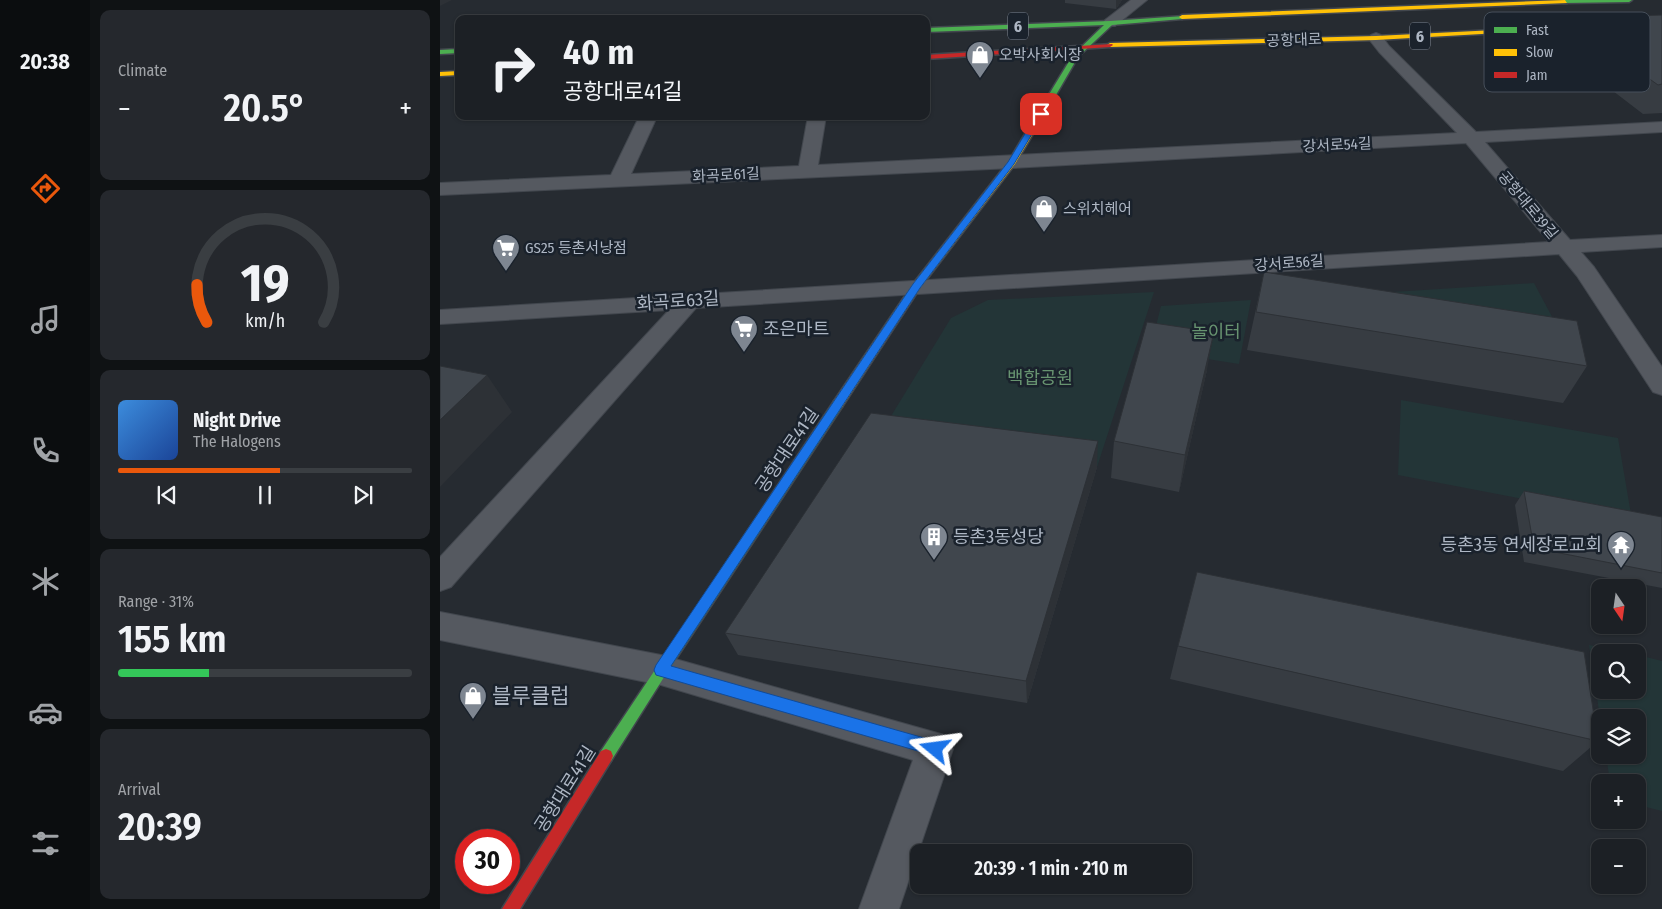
<!DOCTYPE html>
<meta charset="utf-8">
<style>
body{margin:0;font-family:"Fira Sans Condensed","Noto Sans KR",sans-serif;background:#25282d;color:#f1f3f6;height:100vh;display:flex;flex-direction:column;font-size:19px;white-space:nowrap}
*{box-sizing:border-box;margin:0}
p{font-size:16px;color:#a0a3a7}
.icon{flex:none;width:28px;height:28px;fill:none;stroke:currentColor;stroke-width:2;stroke-linecap:round;stroke-linejoin:round}
.map{position:relative;flex:1;overflow:hidden}
.sheet{display:flex;flex-direction:column;gap:10px;padding:10px;background:#0f1214;width:350px}
.sheet>*{flex:none}
.top-card{position:absolute;left:15px;top:15px;width:475px;height:105px;border-radius:10px;box-shadow:0 1px 4px #0004,0 0 0 1px #3a3e42;background:#1c2025;color:#f1f3f6;overflow:hidden}
.needle{width:32px;rotate:167deg}
.buttons{position:absolute;left:1151px;top:579px;display:grid;gap:10px}
.buttons a{display:grid;place-items:center;width:55px;height:55px;border-radius:10px;background:#1c2025;box-shadow:0 1px 4px #0004,0 0 0 1px #3a3e42;font-size:25px}
.speed{position:absolute;left:15px;top:829px;display:flex;gap:10px;font-size:25px;font-weight:700;text-align:center}
.speed>*{display:grid;place-content:center;width:65px;height:65px;border-radius:50%;background:#1c2025;box-shadow:0 1px 4px #0004,0 0 0 1px #3a3e42;line-height:1}
.speed .limit{border:8px solid #d22;background:#fff;color:#111}
.pin{position:absolute;display:grid;place-items:center;width:42px;height:42px;color:#fff;margin:-21px;border-radius:10px;box-shadow:0 2px 8px #0006}
.me{position:absolute;width:55px;margin:-28px;rotate:286deg;stroke-linejoin:round;filter:drop-shadow(0 0 4px #0008)}
.turn{display:flex;align-items:center;gap:18px;height:105px;padding:0 25px;font-size:22px}
.turn .icon{width:65px;height:65px;stroke-width:2.5}
.turn b{display:block;font-size:35px;line-height:42px}
.big{font-size:38px;font-weight:600;line-height:1.1}
.sheet .widget{flex:1;display:flex;flex-direction:column;justify-content:center;gap:8px;min-width:0;padding:0 18px;border-radius:10px;background:#25282d}
.sheet .dial{align-items:center;gap:0}
.dial svg{height:130px;overflow:visible;fill:none;stroke:#3a3e42;stroke-width:7;stroke-linecap:round;text-anchor:middle}
.dial text{fill:#f1f3f6;stroke:none}
.song{display:flex;align-items:center;gap:15px}
.cover{width:60px;height:60px;border-radius:8px;background:linear-gradient(135deg,hsl(210 70% 55%),hsl(220 70% 35%))}
.played{height:5px;border-radius:2px;background:linear-gradient(90deg,#ea580c 55%,#3a3e42 55%)}
.keys{display:flex;justify-content:space-around;direction:ltr}
.heat{display:flex;justify-content:space-between;align-items:center;font-size:28px;direction:ltr}
.charge{height:8px;border-radius:4px;background:linear-gradient(90deg,#34c759 31%,#3a3e42 0)}
.trip{position:absolute;left:470px;top:844px;width:282px;height:50px;border-radius:10px;background:#1c2025;box-shadow:0 1px 4px #0004,0 0 0 1px #3a3e42;font-weight:600;line-height:50px;text-align:center}
main{display:flex;flex:1;min-height:0}
.tabs{display:flex;flex-direction:column;width:90px;justify-content:space-around;align-items:center;background:#0b0d0f;color:#a0a3a7}
.tabs .icon{width:35px;height:35px}
.tabs .selected{color:#ea580c}
.tabs b{font-size:22px;color:#f1f3f6}
.map>svg:first-child{display:block}
.green{fill:#233537}
.lines{fill:none;stroke-linecap:round;stroke-linejoin:round}
.street-casing{stroke:#42474e;stroke-width:2}
.fast-casing{stroke:#42474e;stroke-width:3}
.slow-casing{stroke:#42474e;stroke-width:3}
.jam-casing{stroke:#42474e;stroke-width:3}
.street{fill:#555960;fill-rule:evenodd}
.fast{fill:#4caf50;fill-rule:evenodd}
.slow{fill:#ffc107;fill-rule:evenodd}
.jam{fill:#c62828;fill-rule:evenodd}
.wall{fill:#373c42}
.shaded-wall{fill:#2d3136}
.building{fill:#40464d;stroke:#2d3136}
.route{fill:#1a73e8;stroke:#114b97}
.labels{text-anchor:middle;dominant-baseline:central;stroke-width:5;stroke-linejoin:round;paint-order:stroke}
.far-street-label{font-size:15px;fill:#aeb7c4;stroke:#1a222c}
.far-poi-label{font-size:15px;fill:#aeb7c4;stroke:#1a222c;text-anchor:start}
.shield{fill:#1a222c;stroke:#828a96;stroke-width:1}
.shield-label{font-size:16px;font-weight:bold;fill:#aeb7c4}
.street-label{font-size:18px;fill:#aeb7c4;stroke:#1a222c}
.poi-label{font-size:18px;fill:#aeb7c4;stroke:#1a222c;text-anchor:start}
.park-label{font-size:18px;fill:#679370;stroke:#1a222c}
.near-poi-label{font-size:21px;fill:#aeb7c4;stroke:#1a222c;text-anchor:start}
.key{fill:#1a222c;stroke:#464f5a;stroke-width:1}
.key-label{font-size:14px;fill:#aeb7c4}
</style>
<main>
<nav class="tabs">
<b>20:38</b>
<svg class="icon selected" aria-label="directions" viewBox="0 0 24 24"><path d="M12 3l9 9-9 9-9-9zM9 14v-3h6M13 9l2 2-2 2"/></svg>
<svg class="icon" aria-label="music" viewBox="0 0 24 24"><path d="M9 18V5l10-2v13"/><circle cx="6" cy="18" r="3"/><circle cx="16" cy="16" r="3"/></svg>
<svg class="icon" aria-label="phone" viewBox="0 0 24 24"><path d="M5 4h4l2 5-3 2q2 4 5 5l2-3 5 2v4C11 20 4 13 5 4z"/></svg>
<svg class="icon" aria-label="climate" viewBox="0 0 24 24"><path d="M12 3v18M4 7l16 10M4 17L20 7"/></svg>
<svg class="icon" aria-label="car" viewBox="0 0 24 24"><path d="M5 17H2v-5l4-1 3-4h7l3 4 3 1v5h-3M9 17h6M6 11h13"/><circle cx="7" cy="17" r="2"/><circle cx="17" cy="17" r="2"/></svg>
<svg class="icon" aria-label="filters" viewBox="0 0 24 24"><path d="M4 7h16M4 17h16"/><circle cx="9" cy="7" r="2"/><circle cx="15" cy="17" r="2"/></svg>
</nav>
<section class="sheet">
<div class="widget"><p>Climate</p>
<div class="heat"><a>−</a><b class="big">20.5°</b><a>+</a></div>
</div>
<div class="widget dial"><svg viewBox="0 0 100 80">
<path d="M14 69A42 42 0 1 1 86 69"/>
<path d="M14 69A42 42 0 0 1 8 46" stroke="#ea580c"/>
<text x="50" y="56" font-size="32" font-weight="700">19</text>
<text x="50" y="72" font-size="11">km/h</text>
</svg></div>
<div class="widget">
<div class="song"><i class="cover"></i><div><b>Night Drive</b><p>The Halogens</p></div></div>
<div class="played"></div>
<div class="keys"><svg class="icon" aria-label="previous" viewBox="0 0 24 24"><path d="M18 5L8 12l10 7zM5 5v14"/></svg><svg class="icon" aria-label="pause" viewBox="0 0 24 24"><path d="M8 5v14M16 5v14"/></svg><svg class="icon" aria-label="next" viewBox="0 0 24 24"><path d="M6 5l10 7-10 7zM19 5v14"/></svg></div>
</div>
<div class="widget"><p>Range · 31%</p><b class="big">155 km</b><div class="charge"></div></div>
<div class="widget"><p>Arrival</p><b class="big">20:39</b></div>
</section>
<div class="map">
<svg width="1222" height="909" viewBox="0 0 1222 909">
<rect width="100%" height="100%" fill="#262b31"/>
<!-- green -->
<path class="green" d="M1094,283l31,58 -299,-41z
M714,292l-57,175 -220,-28 74,-121 37,-18z
M811,300l-12,64 -89,-14 11,-44z
M961,400l217,38 14,82 -234,-45z
M1149,645l34,7h-23v38h38v-35l24,6v150l-24,-6v-23h-28l-4,-27h32v-37l-38,-1z"/>
<g class="lines">
<defs>
<path id="street" d="M691,0h16l-32,26h-10l-2,-3 2,-3z
M936,33l5,2 8,11 87,86 186,-10v10l-177,10 85,98 92,-5v12l-81,5 13,15 68,100v28l-9,-3 -76,-116 -18,-22 -863,54 -245,279 -11,4v-34l229,-247 -229,14v-14l1109,-68 -83,-99 -454,25 -572,27v-12l171,-8 26,-54 3,-4h12l3,4 -24,53 168,-8 9,-50h18l-8,49 639,-32 -78,-81 -11,-14 3,-3z
M0,612l221,43 287,81 5,13 -54,160h-40l54,-149 -252,-75 -221,-45z"/>
<path id="fast" d="M1125,0h67l-3,2 -66,1z
M744,16l1,1 -3,2 -70,6 -34,32 -36,62 -4,2 -4,-2 39,-64 31,-30 -178,7v-4l184,-7z
M19,49v4l-19,1v-4z
M398,400l5,4 -1,3 -176,267 -55,87 -5,2 -5,-2 -2,-5 2,-5 233,-350z"/>
<path id="slow" d="M1125,0l2,3 -385,16 -3,-2 3,-2z
M1075,29l3,2 -1,1 -141,8 -266,7 -3,-2 3,-2 266,-7z
M19,71v4l-19,1v-4z
M595,117l7,2 -27,45 -95,124 -78,119h-8l-1,-3 1,-3 79,-117 96,-123z"/>
<path id="jam" d="M1222,21v4l-147,8 -3,-2 3,-2z
M672,44l1,1 -3,2 -184,12v-4z
M166,749l5,2 2,5 -2,5 -91,148h-18l99,-158z"/>
</defs>
<!-- street casing -->
<use href="#street" class="street-casing"/>
<!-- fast casing -->
<use href="#fast" class="fast-casing"/>
<!-- slow casing -->
<use href="#slow" class="slow-casing"/>
<!-- jam casing -->
<use href="#jam" class="jam-casing"/>
<!-- street -->
<use href="#street" class="street"/>
<!-- fast -->
<use href="#fast" class="fast"/>
<!-- slow -->
<use href="#slow" class="slow"/>
<!-- jam -->
<use href="#jam" class="jam"/>
</g>
<!-- wall -->
<path class="wall" d="M625,0h57l-6,9 -51,-6z
M1222,15v98l-19,1 -90,-69 12,-27z
M824,272l323,94 -24,37 -316,-53z
M767,370l-28,122 -68,-14 3,-37z
M657,467l-70,236 -289,-48 -13,-22z
M1084,491l138,26v71l-138,-26 -9,-57z
M738,646l420,95 -35,30 -393,-92z"/>
<!-- shaded-wall -->
<path class="shaded-wall" d="M0,0h12l-12,6z
M676,0h6l-6,9z
M774,332l-7,38 -28,122 6,-37z
M47,375l25,37 -72,75v-67z
M658,441l-1,26 -70,236 -1,-22z"/>
<!-- building -->
<path class="building" d="M1222,15v69l-4,1 -93,-67z
M824,272l313,49 10,45 -331,-54z
M707,322l67,10 -29,123 -71,-14z
M0,366l47,9 -47,45z
M431,413l227,28 -72,240 -301,-48z
M1084,491l138,26v56l-128,-25z
M757,572l387,80 14,89 -420,-95z"/>
<!-- route -->
<path class="route" d="M601,111l3,3 -30,50 -94,124 -249,378 264,75 6,3 2,5 -2,5 -6,2 -279,-81 -2,-5 2,-5 257,-381 95,-122 29,-48z"/>
<!-- icons -->
<defs>
<symbol id="shop-pin" viewBox="-11 -11 22 30"><path d="M0 17L-7.5 6A9.5 9.5 0 1 1 7.5 6Z" fill="#7e8691" stroke="#1a222c"/><path d="M-5-2.5h2.3a2.7 3.5 0 0 1 5.4 0H5L5.5 6h-11ZM-1.5-2.5h3a1.5 2.3 0 0 0-3 0Z" fill="#fff"/></symbol>
<symbol id="supermarket-pin" viewBox="-11 -11 22 30"><path d="M0 17L-7.5 6A9.5 9.5 0 1 1 7.5 6Z" fill="#7e8691" stroke="#1a222c"/><path d="M-6-5.5h2.5l.6 2H6L4.5 2H-2.5L-4.4-4H-6ZM-1.5 3.2a1.3 1.3 0 1 0 .1 0ZM3 3.2a1.3 1.3 0 1 0 .1 0Z" fill="#fff"/></symbol>
<symbol id="building-pin" viewBox="-11 -11 22 30"><path d="M0 17L-7.5 6A9.5 9.5 0 1 1 7.5 6Z" fill="#7e8691" stroke="#1a222c"/><path d="M-4-6H4V6H1V3H-1V6H-4ZM-2.5-4.3h1.7v1.8h-1.7ZM.8-4.3h1.7v1.8H.8ZM-2.5-1h1.7V.8h-1.7ZM.8-1h1.7V.8H.8Z" fill="#fff"/></symbol>
<symbol id="temple-pin" viewBox="-11 -11 22 30"><path d="M0 17L-7.5 6A9.5 9.5 0 1 1 7.5 6Z" fill="#7e8691" stroke="#1a222c"/><path d="M0-6L5-2H3V0L6.5 2.5H4V6H1.5V3h-3V6H-4V2.5H-6.5L-3 0V-2H-5Z" fill="#fff"/></symbol>
</defs>
<g fill-rule="evenodd">
<use href="#shop-pin" x="524" y="39" width="32" height="43"/>
<use href="#shop-pin" x="588" y="193" width="32" height="43"/>
<use href="#supermarket-pin" x="50" y="232" width="32" height="43"/>
<use href="#supermarket-pin" x="288" y="313" width="32" height="43"/>
<use href="#building-pin" x="478" y="521" width="32" height="43"/>
<use href="#temple-pin" x="1165" y="529" width="32" height="43"/>
<use href="#shop-pin" x="17" y="680" width="32" height="43"/>
</g>
<g class="labels">
<!-- far-street labels -->
<g class="far-street-label">
<text transform="translate(854 40) rotate(-2)">공항대로</text>
<text transform="translate(897 145) rotate(-3)">강서로54길</text>
<text transform="translate(286 175) rotate(-3)">화곡로61길</text>
<text transform="translate(1088 205) rotate(50)">공항대로39길</text>
<text transform="translate(849 263) rotate(-4)">강서로56길</text>
</g>
<!-- far-poi labels -->
<g class="far-poi-label">
<text x="559" y="55">오박사회시장</text>
<text x="623" y="209">스위치헤어</text>
<text x="85" y="248">GS25 등촌서낭점</text>
</g>
<!-- shield labels -->
<g class="shield">
<rect x="568" y="12.5" width="20" height="27" rx="4"/>
<rect x="970" y="22.5" width="20" height="27" rx="4"/>
</g>
<g class="shield-label">
<text x="578" y="26">6</text>
<text x="980" y="36">6</text>
</g>
<!-- street labels -->
<g class="street-label">
<text transform="translate(238 301) rotate(-4)">화곡로63길</text>
<text transform="translate(347 450) rotate(-56)">공항대로41길</text>
<text transform="translate(125 789) rotate(-58)">공항대로41길</text>
</g>
<!-- poi labels -->
<g class="poi-label">
<text x="323" y="329">조은마트</text>
<text x="513" y="537">등촌3동성당</text>
<text x="1162" y="545" text-anchor="end">등촌3동 연세장로교회</text>
</g>
<!-- park labels -->
<g class="park-label">
<text x="776" y="332">놀이터</text>
<text x="600" y="378">백합공원</text>
</g>
<!-- near-poi labels -->
<g class="near-poi-label">
<text x="52" y="696">블루클럽</text>
</g>
</g>
<!-- legend -->
<rect x="1044" y="12" width="166" height="80" rx="8" class="key"/>
<rect x="1054" y="27" width="23" height="6" fill="#4caf50"/>
<rect x="1054" y="49" width="23" height="7" fill="#ffc107"/>
<rect x="1054" y="72" width="23" height="6" fill="#c62828"/>
<g class="key-label">
<text x="1086" y="35">Fast</text>
<text x="1086" y="57">Slow</text>
<text x="1086" y="80">Jam</text>
</g>
</svg>
<div class="buttons">
<a><svg class="needle" viewBox="-14 -14 28 28"><path d="M0-13l5 13h-10z" fill="#e53935"/><path d="M0 13l5-13h-10z" fill="#a0a3a7"/></svg></a>
<a><svg class="icon" aria-label="search" viewBox="0 0 24 24"><circle cx="10" cy="10" r="6"/><path d="M15 15l6 6"/></svg></a>
<a><svg class="icon" aria-label="layers" viewBox="0 0 24 24"><path d="M12 4l9 5-9 5-9-5zM3 14l9 5 9-5"/></svg></a>
<a>+</a>
<a>−</a>
</div>
<div class="speed"><div class="limit">30</div></div>
<div class="pin" style="left:601px;top:114px;background:#d93025"><svg class="icon" aria-label="arrive" viewBox="0 0 24 24"><path d="M6 21V4h12l-3 4 3 4H6"/></svg></div>
<svg class="me" style="left:495px;top:749px" viewBox="-20 -20 40 40"><path d="M0-17L14 15 0 8-14 15z" fill="#1a73e8" stroke="#fff" stroke-width="4"/></svg>
<div class="trip">20:39 · 1 min · 210 m</div>
<div class="top-card">
<div class="turn"><svg class="icon" aria-label="right" viewBox="0 0 24 24"><path d="M7 20v-9h11M14 6l5 5-5 5"/></svg><div><b>40 m</b>공항대로41길</div></div>
</div>
</div>
</main>
